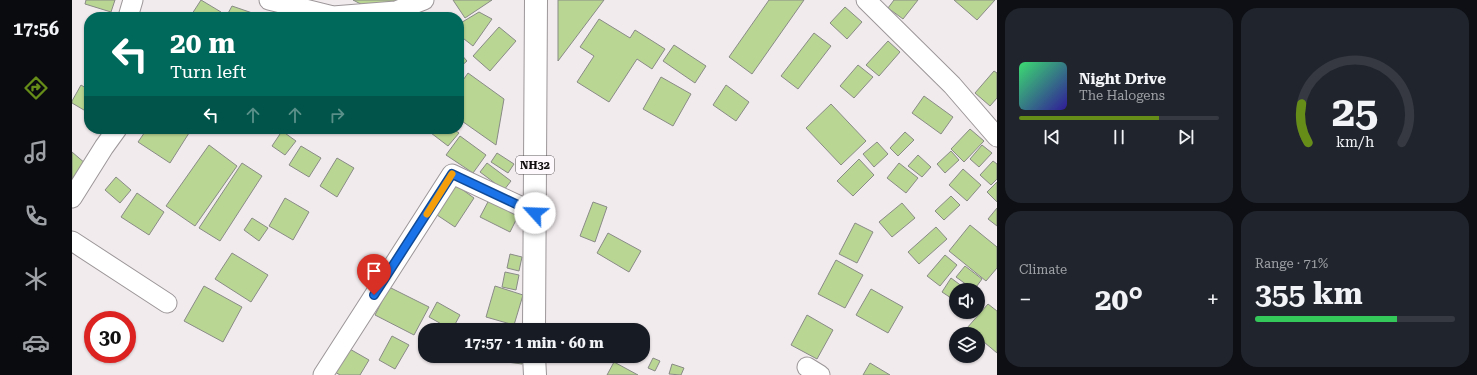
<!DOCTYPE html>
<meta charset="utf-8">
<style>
body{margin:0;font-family:"Roboto Serif",serif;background:#20242c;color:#f1f3f6;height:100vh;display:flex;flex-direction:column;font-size:15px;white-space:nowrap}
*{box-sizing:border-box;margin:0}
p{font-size:13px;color:#9ea1a6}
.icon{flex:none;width:22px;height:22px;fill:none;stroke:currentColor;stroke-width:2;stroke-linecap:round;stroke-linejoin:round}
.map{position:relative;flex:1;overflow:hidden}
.side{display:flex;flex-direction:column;gap:8px;padding:8px;background:#0d0f14;width:480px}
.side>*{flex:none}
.banner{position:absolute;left:12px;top:12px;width:380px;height:122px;border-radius:16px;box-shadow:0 1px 3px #0004;background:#00695c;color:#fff;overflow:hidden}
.controls{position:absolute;left:877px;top:283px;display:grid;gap:8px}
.controls a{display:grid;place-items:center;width:36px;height:36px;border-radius:50%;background:#171b24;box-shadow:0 1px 3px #0004;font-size:20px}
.speed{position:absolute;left:12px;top:311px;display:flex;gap:8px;font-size:20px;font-weight:700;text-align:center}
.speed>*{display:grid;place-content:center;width:52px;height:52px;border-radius:50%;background:#171b24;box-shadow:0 1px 3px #0004;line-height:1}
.speed .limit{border:6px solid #d22;background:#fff;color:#111}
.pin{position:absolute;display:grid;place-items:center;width:34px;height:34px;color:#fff;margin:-41px -17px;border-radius:50% 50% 50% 0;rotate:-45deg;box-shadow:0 0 4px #0007}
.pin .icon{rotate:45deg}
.me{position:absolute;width:44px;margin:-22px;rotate:295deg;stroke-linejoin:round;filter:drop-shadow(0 0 3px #0008)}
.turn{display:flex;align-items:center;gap:14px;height:84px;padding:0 20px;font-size:18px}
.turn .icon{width:52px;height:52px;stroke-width:2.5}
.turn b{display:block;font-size:28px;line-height:34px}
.lanes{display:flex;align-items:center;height:38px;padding:0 20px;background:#0003;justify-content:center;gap:20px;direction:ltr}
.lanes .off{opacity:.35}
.big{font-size:30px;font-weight:700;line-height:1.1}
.side .widget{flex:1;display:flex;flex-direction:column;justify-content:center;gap:6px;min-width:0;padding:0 14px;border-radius:16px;background:#20242c}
.side .dial{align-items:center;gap:0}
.dial svg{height:104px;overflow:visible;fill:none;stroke:#363941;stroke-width:7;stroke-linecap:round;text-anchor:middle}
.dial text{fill:#f1f3f6;stroke:none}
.song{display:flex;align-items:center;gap:12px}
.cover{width:48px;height:48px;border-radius:6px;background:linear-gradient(135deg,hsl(140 70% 55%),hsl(250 70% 35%))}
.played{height:4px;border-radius:2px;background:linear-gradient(90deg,#678d19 70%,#363941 70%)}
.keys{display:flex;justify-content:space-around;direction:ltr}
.heat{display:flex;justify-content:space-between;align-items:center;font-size:22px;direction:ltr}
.charge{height:6px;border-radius:3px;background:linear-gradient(90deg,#34c759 71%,#363941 0)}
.side .tiles{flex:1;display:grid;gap:8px;grid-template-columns:repeat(2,1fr)}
.trip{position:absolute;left:346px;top:323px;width:232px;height:40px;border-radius:16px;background:#171b24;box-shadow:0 1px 3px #0004;font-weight:700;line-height:40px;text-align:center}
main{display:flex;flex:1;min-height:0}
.tabs{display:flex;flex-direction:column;width:72px;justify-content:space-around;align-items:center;background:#090b0e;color:#9ea1a6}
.tabs .icon{width:28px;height:28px}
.tabs .current{color:#678d19}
.tabs b{font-size:18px;color:#f1f3f6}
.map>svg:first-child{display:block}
.building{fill:#b9d693;stroke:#898b86}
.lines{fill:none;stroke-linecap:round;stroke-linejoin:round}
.street-casing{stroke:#9c9699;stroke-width:21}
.primary-casing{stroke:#9c9699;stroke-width:24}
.street{stroke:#fff;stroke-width:19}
.primary{stroke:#fff;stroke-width:22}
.route-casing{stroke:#114b97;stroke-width:10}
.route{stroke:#1a73e8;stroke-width:7}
.slow{stroke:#f59e0b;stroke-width:7}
.labels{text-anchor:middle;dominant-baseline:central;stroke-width:3.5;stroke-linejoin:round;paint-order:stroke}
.shield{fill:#fef9fc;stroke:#585456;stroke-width:1}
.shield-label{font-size:11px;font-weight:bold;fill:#110e0f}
</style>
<main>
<nav class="tabs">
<b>17:56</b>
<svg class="icon current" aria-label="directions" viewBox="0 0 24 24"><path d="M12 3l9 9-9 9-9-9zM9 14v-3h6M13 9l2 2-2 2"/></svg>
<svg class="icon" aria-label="music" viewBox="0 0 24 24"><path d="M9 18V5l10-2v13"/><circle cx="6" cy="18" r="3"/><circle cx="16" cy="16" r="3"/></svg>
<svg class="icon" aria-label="phone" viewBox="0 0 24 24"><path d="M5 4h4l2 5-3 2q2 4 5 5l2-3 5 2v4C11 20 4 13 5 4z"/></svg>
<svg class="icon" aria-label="climate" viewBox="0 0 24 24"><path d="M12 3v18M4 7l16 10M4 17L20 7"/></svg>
<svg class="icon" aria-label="car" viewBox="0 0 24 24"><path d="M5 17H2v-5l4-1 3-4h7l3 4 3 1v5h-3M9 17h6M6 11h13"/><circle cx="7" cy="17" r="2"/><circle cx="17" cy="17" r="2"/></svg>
</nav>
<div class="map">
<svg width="925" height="375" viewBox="0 0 925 375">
<rect width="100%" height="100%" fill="#f2ebee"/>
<!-- building -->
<path class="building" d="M14,0h29l-4,12 -26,-8z
M129,0l20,12 -3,5h-28z
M281,0h48l-25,12z
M381,0h39l-27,18z
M486,0h46l-46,61z
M697,0h35l-52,74 -23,-17z
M822,0h24l-15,19 -15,-11z
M882,0h41l-18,20z
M160,6l32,11h-38z
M773,7l17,15 -15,17 -17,-16z
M407,12l13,7 -19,27 -14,-11v-11z
M527,19l31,19 5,-8 30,19 -13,20 -15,-10 -28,43 -32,-20 17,-26 -14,-9z
M427,27l17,14 -26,30 -17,-15z
M742,33l17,13 -33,43 -17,-13z
M816,41l12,11 -21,24 -13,-11z
M602,45l32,21 -11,17 -32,-22z
M387,52l8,9 -8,7z
M786,65l15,12 -19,21 -14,-12z
M922,71l3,2v25l-7,8 -15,-13z
M396,73l36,26 -8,46 -37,-26v-33z
M589,77l30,17 -18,32 -30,-17z
M9,85l8,5v23l-17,-10v-2z
M654,85l23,17 -13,19 -23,-16z
M852,96l29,21 -12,17 -29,-21z
M759,104l35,37 -25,24 -35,-37z
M75,129h35l7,4 -19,30 -32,-21z
M363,129h18l6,4 -11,13 -17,-13z
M898,129l14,12 -20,21 -13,-13z
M210,131l14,10 -11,14 -13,-9z
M833,132l9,8 -16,16 -8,-8z
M388,136l26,19 -13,18 -27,-18z
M805,142l11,12 -14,13 -11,-13z
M137,145l28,21 -42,60 -29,-20z
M910,145l10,8 -13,14 -9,-8z
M229,146l20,12 -12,19 -20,-12z
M879,151l8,9 -14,13 -8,-9z
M0,152l14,12 -14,17z
M425,153l17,11 -6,9 -17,-11z
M846,155l13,12 -9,10 -14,-11z
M265,158l17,10 -17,29 -17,-11z
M787,159l15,16 -21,21 -16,-15z
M921,161l4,3v15l-6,6 -11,-10z
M170,163l20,13 -42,65 -21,-13z
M415,163l24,18 -7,9 -24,-18z
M827,163l19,15 -12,15 -19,-15z
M891,169l18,16 -14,16 -18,-16z
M44,177l15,13 -11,13 -15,-13z
M925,182v20l-10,-10z
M384,185l18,13 -19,29 -18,-12z
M65,193l27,19 -15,23 -28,-18z
M879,196l9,9 -16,15 -9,-9z
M213,198l24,14 -16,28 -24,-14z
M418,198l29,16 -9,18 -30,-15z
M521,202l14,5 -12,35 -15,-6z
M830,203l13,15 -23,19 -13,-15z
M925,208v18l-9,-7z
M180,218l16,10 -9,13 -15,-11z
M783,223l18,9 -16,31 -18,-9z
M898,225l27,22v21l-11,13 -37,-30z
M864,227l11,12 -28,25 -11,-12z
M536,233l33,18 -12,21 -32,-19z
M160,253l36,22 -17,27 -36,-23z
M438,254l12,3 -3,14 -12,-3z
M873,255l12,10 -17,21 -13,-10z
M764,260l27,15 -18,33 -27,-14z
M893,266l17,13 -8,11 -18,-13z
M433,272l14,3 -3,15 -14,-3z
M879,278l12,9 -2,3h-5v7l-2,3 -12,-8z
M132,286l38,21 -19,35 -39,-21z
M423,286l28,9 -9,30 -28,-8z
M317,287l40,20 -15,28 -39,-20z
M799,289l32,18 -15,26 -32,-18z
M365,302l23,13 -8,15 -23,-13z
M916,304l9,7v42l-19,-16v-3h-4l-7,-6z
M735,315l26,15 -16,29 -26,-14z
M320,336l17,9 -14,24 -16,-9z
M276,348l21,12 -9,15h-20l-5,-3z
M428,356h24l-2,8 -23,-3z
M581,358l7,3 -5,10 -7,-3z
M542,362l24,13h-31z
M798,363l20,12h-27z
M600,364l12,4 -3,7 -12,-1z"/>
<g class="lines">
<defs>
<path id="street" d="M197,0l64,16 63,-5 28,-11
M794,0l86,85 45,52
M56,17l5,-17
M0,198l32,-51 13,-18
M0,241l95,62
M735,367l13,8
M251,375l129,-201 83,39"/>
<path id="primary" d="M462,330l2,-330
M462,356l1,19"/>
</defs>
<!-- street casing -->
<use href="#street" class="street-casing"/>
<!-- primary casing -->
<use href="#primary" class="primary-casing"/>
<!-- street -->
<use href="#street" class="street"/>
<!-- primary -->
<use href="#primary" class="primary"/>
</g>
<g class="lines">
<defs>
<path id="route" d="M302,295l78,-121 83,39"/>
</defs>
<!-- route casing -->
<use href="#route" class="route-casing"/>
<!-- route -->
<use href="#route" class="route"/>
<!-- slow -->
<path class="slow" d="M355,214l25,-40"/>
</g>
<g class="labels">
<!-- shield labels -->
<rect class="shield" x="444" y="156" width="38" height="18" rx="3"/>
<g class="shield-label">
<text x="463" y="165">NH32</text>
</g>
</g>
</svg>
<div class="controls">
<a><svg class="icon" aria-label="sound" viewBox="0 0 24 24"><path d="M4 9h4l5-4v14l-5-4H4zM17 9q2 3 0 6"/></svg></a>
<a><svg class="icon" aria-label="layers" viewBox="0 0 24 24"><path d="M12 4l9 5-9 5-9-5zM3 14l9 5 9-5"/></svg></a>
</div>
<div class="speed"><div class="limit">30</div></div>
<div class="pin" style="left:302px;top:295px;background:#d93025"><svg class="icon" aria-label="arrive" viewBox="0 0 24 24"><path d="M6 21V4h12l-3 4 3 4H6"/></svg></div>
<svg class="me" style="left:463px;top:213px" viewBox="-20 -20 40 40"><circle r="19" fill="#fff"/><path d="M0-13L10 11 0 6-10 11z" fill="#1a73e8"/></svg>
<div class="trip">17:57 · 1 min · 60 m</div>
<div class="banner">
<div class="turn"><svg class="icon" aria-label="left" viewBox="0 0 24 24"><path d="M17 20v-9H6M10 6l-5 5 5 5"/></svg><div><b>20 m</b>Turn left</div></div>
<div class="lanes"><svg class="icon" aria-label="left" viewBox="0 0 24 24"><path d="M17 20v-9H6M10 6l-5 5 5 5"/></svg><svg class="icon off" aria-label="ahead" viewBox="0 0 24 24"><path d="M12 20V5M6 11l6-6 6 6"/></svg><svg class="icon off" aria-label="ahead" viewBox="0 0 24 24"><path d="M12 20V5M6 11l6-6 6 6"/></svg><svg class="icon off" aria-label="right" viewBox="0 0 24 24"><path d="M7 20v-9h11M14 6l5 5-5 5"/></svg></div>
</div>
</div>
<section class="side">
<div class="tiles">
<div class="widget">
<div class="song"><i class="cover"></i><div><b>Night Drive</b><p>The Halogens</p></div></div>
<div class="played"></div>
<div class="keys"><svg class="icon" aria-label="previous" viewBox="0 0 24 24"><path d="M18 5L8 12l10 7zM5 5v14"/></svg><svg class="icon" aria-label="pause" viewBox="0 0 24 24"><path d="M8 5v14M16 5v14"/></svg><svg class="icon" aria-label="next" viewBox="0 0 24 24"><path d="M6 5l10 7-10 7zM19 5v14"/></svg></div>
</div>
<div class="widget dial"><svg viewBox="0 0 100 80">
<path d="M14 69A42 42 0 1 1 86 69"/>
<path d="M14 69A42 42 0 0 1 9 39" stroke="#678d19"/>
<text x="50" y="56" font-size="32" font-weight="700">25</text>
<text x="50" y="72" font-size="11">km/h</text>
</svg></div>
<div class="widget"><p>Climate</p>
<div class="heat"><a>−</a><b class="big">20°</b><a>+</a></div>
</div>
<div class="widget"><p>Range · 71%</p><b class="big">355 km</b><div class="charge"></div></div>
</div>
</section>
</main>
